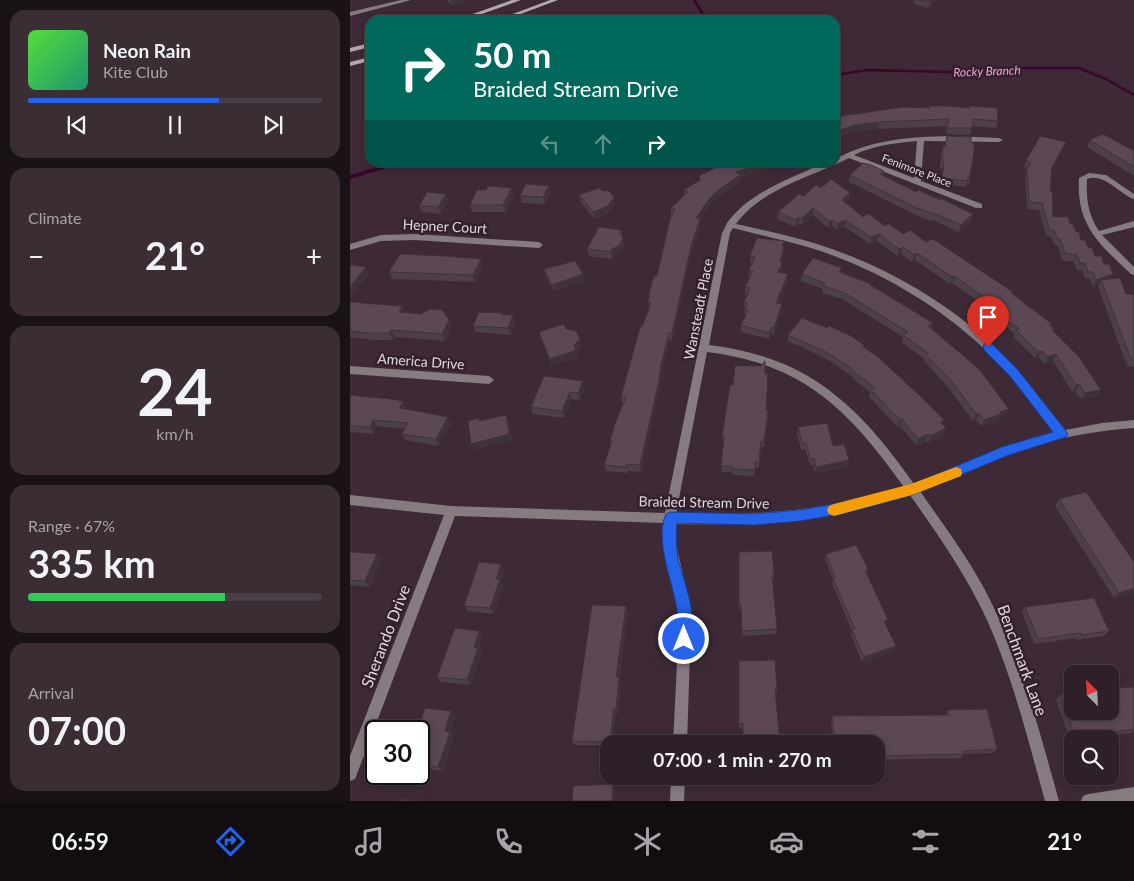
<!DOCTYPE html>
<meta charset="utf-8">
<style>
body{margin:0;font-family:Lato,sans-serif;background:#3a2d34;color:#f1f3f6;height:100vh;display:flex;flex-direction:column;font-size:19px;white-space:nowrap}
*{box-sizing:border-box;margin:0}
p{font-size:16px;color:#a7a3a8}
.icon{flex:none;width:28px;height:28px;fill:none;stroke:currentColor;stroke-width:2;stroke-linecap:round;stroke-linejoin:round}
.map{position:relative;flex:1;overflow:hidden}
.drawer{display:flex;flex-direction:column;gap:10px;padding:10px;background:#191216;width:350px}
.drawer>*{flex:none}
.banner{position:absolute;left:15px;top:15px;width:475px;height:152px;border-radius:15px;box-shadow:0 2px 8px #0003,0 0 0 1px #493e45;background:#00695c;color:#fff;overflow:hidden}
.needle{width:32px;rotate:336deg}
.fabs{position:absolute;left:714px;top:665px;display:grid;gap:10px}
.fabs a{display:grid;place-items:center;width:55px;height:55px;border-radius:10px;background:#2e2028;box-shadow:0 2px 8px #0003,0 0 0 1px #493e45;font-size:25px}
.speed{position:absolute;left:15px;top:720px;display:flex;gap:10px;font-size:25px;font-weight:700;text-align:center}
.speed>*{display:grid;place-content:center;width:65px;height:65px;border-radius:50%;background:#2e2028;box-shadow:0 2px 8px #0003,0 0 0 1px #493e45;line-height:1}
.speed .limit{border:2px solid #111;border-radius:8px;background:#fff;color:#111}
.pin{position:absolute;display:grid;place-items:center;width:42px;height:42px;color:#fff;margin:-51px -21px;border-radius:50% 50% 50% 0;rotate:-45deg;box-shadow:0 0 5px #0007}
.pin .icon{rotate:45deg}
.me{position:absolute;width:55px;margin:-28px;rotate:0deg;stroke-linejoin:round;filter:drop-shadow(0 0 4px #0008)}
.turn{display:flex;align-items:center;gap:18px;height:105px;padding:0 25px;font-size:22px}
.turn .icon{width:65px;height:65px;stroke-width:2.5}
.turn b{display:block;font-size:35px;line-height:42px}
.lanes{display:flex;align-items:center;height:48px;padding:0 25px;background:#0003;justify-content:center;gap:25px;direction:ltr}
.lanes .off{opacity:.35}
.big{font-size:38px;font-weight:700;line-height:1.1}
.drawer .tile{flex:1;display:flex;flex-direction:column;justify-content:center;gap:8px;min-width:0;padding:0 18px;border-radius:15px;background:#3a2d34}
.drawer .dial{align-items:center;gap:0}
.dial b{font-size:65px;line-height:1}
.song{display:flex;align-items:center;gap:15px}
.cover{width:60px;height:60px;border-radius:8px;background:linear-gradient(135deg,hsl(110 70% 55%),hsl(160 70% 35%))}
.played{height:5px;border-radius:2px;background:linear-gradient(90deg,#2563eb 65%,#493e45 65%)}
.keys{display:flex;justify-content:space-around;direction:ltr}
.heat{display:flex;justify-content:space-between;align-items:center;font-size:28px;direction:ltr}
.charge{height:8px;border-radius:4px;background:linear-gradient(90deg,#34c759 67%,#493e45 0)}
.trip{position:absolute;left:250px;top:735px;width:285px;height:50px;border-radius:15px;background:#2e2028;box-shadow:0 2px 8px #0003,0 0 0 1px #493e45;font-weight:700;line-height:50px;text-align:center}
.menu{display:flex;height:80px;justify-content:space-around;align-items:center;background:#120d10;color:#a7a3a8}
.menu .icon{width:35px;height:35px}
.menu .current{color:#2563eb}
.menu b{font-size:22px;color:#f1f3f6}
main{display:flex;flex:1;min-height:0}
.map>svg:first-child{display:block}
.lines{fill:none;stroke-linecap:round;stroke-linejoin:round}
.stream-far1{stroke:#38072b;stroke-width:2.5}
.stream{stroke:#38072b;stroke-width:4}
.minor{fill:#857b81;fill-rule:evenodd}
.secondary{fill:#b5a5af;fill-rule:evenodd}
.wall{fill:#4e3e48}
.shaded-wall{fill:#40323b}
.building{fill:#5b4854;stroke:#40323b}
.route{fill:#2563eb;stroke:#184099}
.slow{fill:#f59e0b}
.labels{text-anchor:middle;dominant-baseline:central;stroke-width:5;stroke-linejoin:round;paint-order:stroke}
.far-street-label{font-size:11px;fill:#e1d5dc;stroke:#32212c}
.far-water-label{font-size:12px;font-style:italic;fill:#f5a2d8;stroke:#32212c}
.street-label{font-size:14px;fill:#e1d5dc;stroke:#32212c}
.near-street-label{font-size:16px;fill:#e1d5dc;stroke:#32212c}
</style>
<main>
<section class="drawer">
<div class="tile">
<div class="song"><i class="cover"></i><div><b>Neon Rain</b><p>Kite Club</p></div></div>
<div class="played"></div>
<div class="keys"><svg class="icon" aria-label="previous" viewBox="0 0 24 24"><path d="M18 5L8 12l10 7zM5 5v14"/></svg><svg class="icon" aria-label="pause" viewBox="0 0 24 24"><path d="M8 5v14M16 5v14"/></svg><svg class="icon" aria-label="next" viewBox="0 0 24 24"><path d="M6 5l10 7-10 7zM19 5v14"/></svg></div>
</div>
<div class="tile"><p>Climate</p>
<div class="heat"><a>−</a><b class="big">21°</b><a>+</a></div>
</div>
<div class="tile dial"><b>24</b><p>km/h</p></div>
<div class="tile"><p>Range · 67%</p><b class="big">335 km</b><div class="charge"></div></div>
<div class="tile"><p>Arrival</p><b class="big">07:00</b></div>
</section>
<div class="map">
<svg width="784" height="801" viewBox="0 0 784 801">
<rect width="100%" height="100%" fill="#3d2a36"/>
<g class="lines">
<!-- stream-far1 -->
<path class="stream-far1" d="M344,0l9,14 8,6
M485,75l32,-5 85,2 68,-4h59l27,11 28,16"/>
<!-- stream -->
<path class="stream" d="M0,177l49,-15"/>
<!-- minor -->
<path class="minor" d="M51,0h10l-61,16v-4z
M601,136l48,2 4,2 -4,2 -75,-1 -3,40 61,23v4h-6l-127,-50c-37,19 -87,30 -113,66 27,6 55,12 81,20 67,21 131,58 182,107 25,24 44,52 66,79l37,-7 32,-3v8c-42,3 -83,11 -123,25 -31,12 -60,27 -91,38 24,35 51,70 70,109 32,63 50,133 69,201h-14c-17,-61 -32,-123 -58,-181 -20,-44 -49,-85 -77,-125 -77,24 -155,31 -235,29v16l12,52 4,30 -4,122h-14l6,-122 -4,-30 -12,-52 1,-17 -209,-7 -98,258 -2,5 -5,2v-25l94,-241 -94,-10v-10l101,11 214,7 57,-280c2,-3 4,-8 5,-10 22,-31 65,-45 99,-61h9v-3c39,-20 73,-22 116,-23zM567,141l-3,37 -60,-23c20,-10 42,-12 63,-14zM383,228c26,7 52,12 78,20 67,21 131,59 181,108 23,23 42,50 62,76l-50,15 -90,37c-56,-79 -105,-127 -205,-139l21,-112zM357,352c98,12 142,59 197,135 -74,24 -150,29 -228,27z
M739,173l17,2 28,19v5c-14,-5 -31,-27 -47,-20 -1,20 1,35 12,52l35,-10v6l-32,8 32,32v8l-3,-1c-32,-30 -55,-49 -52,-96z
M65,234l124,8 4,3 -4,3 -124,-8 -34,1 -31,9v-6l31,-9z
M0,366l139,10 5,4 -5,4 -139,-10z
M321,776h14l-1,25h-14z
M784,787v14h-53l2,-5 5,-2z"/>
<!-- secondary -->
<path class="secondary" d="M162,0h9l-56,20h-9z
M200,0h8l-53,20h-8z
M20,43v4l-20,5v-4z
M20,57v4l-20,5v-4z"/>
</g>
<!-- wall -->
<path class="wall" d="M96,0h21l-15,5z
M564,0h22l-8,8 -15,-4z
M579,106l40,2 1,-2 28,15 -2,7 -24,-2 -2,9 -24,-1 1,-8 -69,3 -24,3 -19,6v-21l94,-9z
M597,136l24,6 -1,34 -1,7h-2l-2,4 -24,-3 2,-16h-3l1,-15 2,-6h1z
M740,140l44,11v25l-47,-29z
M716,142l-3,7 -11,20 -2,22 3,26 17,7 11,16 7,7 25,27 -3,5 16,15 8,1v72l-7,-1 -29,-79 1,-3 -6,3 -3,-8 -5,-1 -3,-8h-5l-3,-8 -12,-2 -4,-14 -4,-1 -2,-7 -6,-3 -7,-25 -12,-1 -2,-33 2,-7 -3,-1 2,-7z
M376,162h61l-47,16v4l-19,13 -12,11 -9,14v6l-9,27 -19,87h-3l-7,31 -3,20 -18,81 -13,-1v2l-22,-2 -2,-6 7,-19 -1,-5 13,-38h-1l-1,-6 21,-70 7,-17 -1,-7 9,-27 15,-61h-1v-7l13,-13v-5l15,-9v-5z
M534,171l-1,5 33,16 24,8 33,14 -2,7 -12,11 -26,-12 -2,1 -15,-6 -67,-33 1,-7z
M199,186l2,7 -6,11 -23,-1 -2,-7z
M162,188l2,6 -8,18h-34l-2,-7 16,-15z
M252,191l13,13 -6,9 -15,6 -13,-17 -2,-7z
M454,196l45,4 -3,3 17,14 40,17 23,8 87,50v2l39,30 -1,2 3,3 -1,2 45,65 -17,3 -6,-8 -3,1 -19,-31 -8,3 -7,-7 -3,1 -22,-21 2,-3 -34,-27 1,-3 -30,-21 -2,1 -35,-24 -3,2 -11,-8 -4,2 -20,-15 -7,3 -25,-17 -8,3 -5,-4 -4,2 -15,-13 -11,10 -4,-1 -3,3 -18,-8 1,-7z
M98,200l-7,14 -19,-2 -3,-6z
M271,230l3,15 -3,8 -8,3 -1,3 -23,-3 -2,-7z
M434,246v7l-3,9 1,1v7l-1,2 7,9 -10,23h4l-1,7 -7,24 -3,-1 -2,5 -28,-7v-7l4,-8 -1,-14 3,-9h-2v-7l5,-9 -2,-1 1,-7 3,-7h-2v-7z
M133,266l-8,16 -83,-3 -3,-7z
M194,269l39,5 1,7 -30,10 -8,-15z
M491,272l30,12v1l62,38 -2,5 78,81 -3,6 -6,3 -2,3 -17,5 -5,-6 -3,1 -26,-35 -23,-25v-2l-22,-17 1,-5 -61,-38 -20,-6 1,-4 -22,-8 1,-7z
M0,302l55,10 47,15 -7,14 -50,-4 -2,3h-22l-21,-3z
M152,313l1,2h10l2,7 -4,13 -35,-3 -3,-6z
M189,332l42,14 -4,5 1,6 -26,8 -11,-26z
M438,335l76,10v2l78,77 2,11 -16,8 -2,-2 -10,4 -16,-19 -2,1 -29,-30 1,-5 -18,-14v-2l-27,-18 -37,-17z
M415,374l1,37 2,7 -4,29h-3l-2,21h-4l-1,8 -22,-1v-3h-10l-1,-6 3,-24h-1l-1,-6 11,-51z
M194,376l41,12 -5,12 -9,-1 -7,19 -31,-4 -2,-7z
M0,395l49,5 7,8v1l42,8 4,7 -13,22 -34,-6 -3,-6 3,-5 -28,-3 -3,8 -24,-2z
M448,427l35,19 16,14 -2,7 -32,6 -2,-8h-3l-5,-16 -4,1 -4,-17z
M709,499l75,93 -20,6 -59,-92z
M0,552l32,8 -12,27 -20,-2z
M389,552l35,23v6h-2l5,48 -1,5 -34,2 -1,-26h-2z
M476,554l42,15 -2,5 20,51 8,26 -32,11 -11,-27 1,-4 -20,-48 1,-3 -8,-21z
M151,564l3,6 -3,11 2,4 -9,29 -26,-3 -4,-5z
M675,607l84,24 -5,5 -27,4 -1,-2 -42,6 -12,-32z
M278,611l-9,66 2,5 -3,31h-2l-4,31h-3v1h-34l-3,-4z
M129,631l4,5 -4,13 3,4 -11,32 -30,-3 -4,-5z
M389,661l38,27v5h-2l-32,34 -4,1z
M784,687v44l-3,2 -30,4 -1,-2 -30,4 -14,-39 4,-5 55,-4 3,-3z
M598,710l49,39 -4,4 -29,1 -3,4 -85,2v-16h-43l-2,-24 1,-4 113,-1z
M101,711l5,4 -6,17 4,4 -11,35 -24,-3v-37z"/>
<!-- shaded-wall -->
<path class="shaded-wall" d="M101,0h16l-15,5z
M582,0h4l-8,8 2,-6z
M529,122l-1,7 -24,3 -19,6v-6l20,-7z
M716,142l-3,7 -13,25 2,-7z
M416,162h21l-47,16v4l-19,13 -12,11 -9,14v6l-9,27 -19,87v-7l24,-115 13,-19 27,-27z
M199,186l2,7 -6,11 -2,-7z
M162,188l2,6 -8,18 -3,-7z
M500,193l-1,7 -8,7 1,-7z
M96,194l2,6 -7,14 -3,-7z
M264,197l1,7 -6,9 -15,6 -1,-7z
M463,208v7l-11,10v-7z
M623,214l-2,7 -12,11 2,-7z
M449,217l-1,7 -3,3 1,-7z
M483,220l-1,6 -4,2 1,-7z
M495,220v7l-8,3v-6z
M529,234l-2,7 -7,3 1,-7z
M273,238l1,7 -3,8 -8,3 -1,3 -1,-7 1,-3z
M434,246v7l-5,16 1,-7z
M553,247l-2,7 -4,2 2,-7z
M567,253l-2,7 -3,2 2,-7z
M131,259l2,7 -8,16 -2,-7z
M432,263v7l-4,9v-7z
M16,267l3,7 -19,25v-12z
M233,274l1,7 -30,10 -2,-6z
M438,274v7l-13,29 1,-7z
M763,274l-4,6h-8l-2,4 -6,3 3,-7z
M604,276l-2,7 -2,1 2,-7z
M432,304l-1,7 -7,24v-7z
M52,306l4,7 -7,-1z
M163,315l2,7 -4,13 -3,-7z
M99,320l3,7 -7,14 -3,-7z
M422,327l-1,7 -2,5v-6z
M41,330l4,7 -2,3 -4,-7z
M319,333v7l-7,31 -3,20 -18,81 -1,-7 21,-100z
M230,339l1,7 -4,5 1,6 -26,8 -2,-6 24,-14z
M692,351l-4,6 -3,1 3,-6z
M706,354l-3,7 -8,3 3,-7z
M233,381l2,7 -5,12 -2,-7z
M729,384l-4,7 -3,1 4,-7z
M751,390l-3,6 -17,3 4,-6z
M220,392l1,7 -7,19 -2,-7z
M49,400l3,4 1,-3 3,7 -3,6 -3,-6 -2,-7z
M659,409l-3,6 -6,3 -2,3 -17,5 3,-6z
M629,413l-3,7 -3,1 3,-7z
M156,415l3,6 3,19 -38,10 -3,-6z
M98,417l4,7 -13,22 -3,-7z
M552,419l-2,7 -2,1 2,-7z
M23,420l4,6 -3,8 -4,-7z
M596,428l-2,7 -16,8 2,-7z
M578,434l-2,7 -10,4 2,-6z
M499,460l-2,7 -32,6 1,-6z
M27,554l5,6 -12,27 -5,-6z
M151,564l3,6 -3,11 2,4 -9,29 -4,-6 6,-29z
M784,588v4l-20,6 5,-5z
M276,606l2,5 -10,70 -2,-4z
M129,631l4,5 -4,13 3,4 -11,32 -4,-5 7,-32z
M546,646l-2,5 -32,11 2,-5z
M269,677l2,5 -3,31 -2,-5z
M264,708l2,5 -4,31h-1l-1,-2z
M101,711l5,4 -6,17 4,4 -11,35 -5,-4 7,-36z
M263,784l2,3 -1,14h-2z"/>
<!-- building -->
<path class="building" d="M569,0h13l-2,2z
M579,106h15l26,2v-2l27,2 1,13 -25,-2 -1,9h-24l1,-9 -70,3 -24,3 -20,7v-15l68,-10 27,1z
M753,134l31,17v16l-44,-27z
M597,136l24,1v5l3,1v8l-4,25h-2l-1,5 -25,-3 2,-16 -2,-1 1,-14h2z
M690,136l26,6 -14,25 -2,24h2l1,26h15l2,7h3l3,8h3l2,8h4l3,7 4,1 3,8h6l3,8h5l4,10 -17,6 -3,-8h-5l-3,-9h-5l-3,-8 -12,-2 -5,-14h-3l-2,-8 -6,-2 -7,-26 -13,-1 -2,-33 4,-7 -5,-1z
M376,162h40l-30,10 4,3 -19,13 -12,11 -13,19 4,1 -9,27 -19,87h-3l-8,32 -3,20 -18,80 -13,-1 -1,3 -22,-2 8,-24h-2l4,-15 12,-29h-5l19,-70h2l9,-24h-3l2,-13 4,-14h3l13,-57 5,-10 -4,-1 17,-16 -4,-2 16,-10 -1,-4z
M513,163l8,2 13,6 -4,3 36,18 2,-2 22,10v-2l33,16 -12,11 -27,-12 -1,1 -16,-6 -67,-33z
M481,179l19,14 -8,7 21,17 6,-3 16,12 4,-2 14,10 7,-4 16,12 7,-3 80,53 -2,1 41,31 -3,1 5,4 -2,1 27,27 22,33 -16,3 -6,-9 -3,1 -20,-31 -8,3 -6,-6 -4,1 -22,-22 3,-1 -36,-29 3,-2 -32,-22 -2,1 -35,-24 -3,2 -11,-8 -4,2 -20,-15 -8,3 -26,-17 -8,4 -4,-4 -4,1 -16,-13 -11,10 -3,-1 -3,3 -18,-8 21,-18 5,2 12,-11 5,3z
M176,184l23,2 -6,11 -23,-1z
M138,186l24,2 -9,17h-33l7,-15h9z
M249,188l3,3h7l5,6 -6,9 -15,6 -14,-17z
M77,192l19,2 -8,13 -19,-1z
M249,227l22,3 -2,4 4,4 -4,8 -7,3 -1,3 -24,-3z
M407,238l27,3 -2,5h2l-4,16 2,1 -4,9 10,2 -12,29 6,1 -8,24 -2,-1 -3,6 -28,-8 7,-15h-3l2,-7h-3l6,-15 -5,-1 8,-16 -4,-1 6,-13 -5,-1z
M50,254l43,2 38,3 -8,16 -84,-3z
M463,258l29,10 -3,4 32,12 -1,1 63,38 -5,3 51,43 30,40 -9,3 1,2 -17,6 -5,-7 -3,1 -26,-35 -24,-24 2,-2 -25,-18 5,-3 -65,-40 -20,-6 2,-3 -23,-9z
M225,261l8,13 -31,11 -8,-16z
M0,265l16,2 -16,20z
M770,278l6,16 8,1v64h-3l-30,-79z
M0,302l52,4 -3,6 22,2 9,-5 12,1 7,10 -7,14 -51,-4 -2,3h-22l-17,-2z
M129,312l23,1v2h11l-5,13 -35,-2z
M452,318l25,10 2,-2 22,10 13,9 -2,1 16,11 41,38 25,25 -3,2 5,6 -16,8 -2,-2 -10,5 -16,-20 -2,1 -29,-30 4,-2 -22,-17 1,-1 -28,-18 -38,-17z
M214,324l2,5 10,2 4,8 -6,6 2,5 -26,9 -11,-27z
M415,361v13h3l-2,37h2l-4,30h-3l-2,21h-4v8l-23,-1v-3h-11l3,-30h-2l8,-51h3l2,-19h26z
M194,376l39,5 -5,12 -8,-1 -8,19 -31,-4z
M0,395l49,5 -1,1h5l-3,7 48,9 -12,22 -34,-5 6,-11 -35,-3 -3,7 -20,-1z
M156,415l3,19 -38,10 -3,-23 11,-3 1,3z
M477,423l6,23 11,-2 5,16 -33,7 -2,-9 -4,1 -4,-16h-4l-4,-16z
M736,492l48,70v26l-15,5 -60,-94z
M506,545l12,24 -3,1 23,50 -4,1 12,25 -32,11 -12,-27 3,-1 -22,-51 2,-1 -9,-23z
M422,551l2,24h-2l5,54 -35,2 -1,-27h-2v-52z
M0,552l27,2 -12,27 -15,-1z
M129,562l22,2 -5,15h4l-10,29 -26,-2z
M744,598l15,33 -28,4v-2l-43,6 -13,-32z
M242,605l34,1 -10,71h3l-3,31h-2l-4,34 -38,-1z
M105,628l24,3 -5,17h4l-11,32 -30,-3z
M425,660l2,28 -2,1 5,55h-37v-21l-4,1v-63z
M784,687v42l-28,4 -1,-2 -30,4 -15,-40 12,-1v17h38v-20l8,-1v-2z
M75,708l26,3 -6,20 5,1 -12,35 -19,-2v-34h-1z
M637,709l10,40 -33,2v3l-88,2v-12h-41l-3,-28 117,-1 -1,-5z
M263,784l-1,17h-40l1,-15z
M49,799l23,2h-24z"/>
<!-- route -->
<path class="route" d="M638,343l4,1 26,26 48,61 2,3 -2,3 -57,18 -97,40 -66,18 -46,8 -46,4 -77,-2c-1,12 -1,24 1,36 6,24 22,61 11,85l-5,2 -5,-2c-4,-10 -1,-24 -2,-35 -4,-26 -23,-70 -11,-95l4,-2 84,2 46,-4 46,-8 65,-17 91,-38 51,-15 -43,-56 -26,-26 -1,-3 1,-3z"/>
<!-- slow -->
<path class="slow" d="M606,467l5,2 1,4 -1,3 -49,19 -78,21 -5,-2 -2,-4 2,-4 5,-2 77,-20z"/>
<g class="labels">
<!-- far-street labels -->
<g class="far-street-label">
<text transform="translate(567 170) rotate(21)">Fenimore Place</text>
</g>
<!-- far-water labels -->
<g class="far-water-label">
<text transform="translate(637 71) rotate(-2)">Rocky Branch</text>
</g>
<!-- street labels -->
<g class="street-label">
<text transform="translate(95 226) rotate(3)">Hepner Court</text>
<text transform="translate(348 309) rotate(-79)">Wansteadt Place</text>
<text transform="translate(71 361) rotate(4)">America Drive</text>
<text transform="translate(354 502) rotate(1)">Braided Stream Drive</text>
</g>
<!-- near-street labels -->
<g class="near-street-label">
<text transform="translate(35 636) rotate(-69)">Sherando Drive</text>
<text transform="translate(673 660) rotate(70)">Benchmark Lane</text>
</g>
</g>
</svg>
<div class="fabs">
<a><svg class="needle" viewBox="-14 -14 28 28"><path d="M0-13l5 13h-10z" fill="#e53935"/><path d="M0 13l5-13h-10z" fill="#a7a3a8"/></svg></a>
<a><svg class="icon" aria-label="search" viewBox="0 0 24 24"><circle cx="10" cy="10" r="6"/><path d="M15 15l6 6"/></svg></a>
</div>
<div class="speed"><div class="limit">30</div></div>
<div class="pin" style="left:638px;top:347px;background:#d93025"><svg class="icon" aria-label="arrive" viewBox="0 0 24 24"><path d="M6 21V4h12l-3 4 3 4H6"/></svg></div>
<svg class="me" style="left:334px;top:639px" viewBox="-20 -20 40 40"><circle r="17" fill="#2563eb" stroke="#fff" stroke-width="3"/><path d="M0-11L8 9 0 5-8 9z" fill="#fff"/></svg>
<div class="trip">07:00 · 1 min · 270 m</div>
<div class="banner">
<div class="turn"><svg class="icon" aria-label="right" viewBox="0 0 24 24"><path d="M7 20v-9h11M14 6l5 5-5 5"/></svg><div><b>50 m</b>Braided Stream Drive</div></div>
<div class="lanes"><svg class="icon off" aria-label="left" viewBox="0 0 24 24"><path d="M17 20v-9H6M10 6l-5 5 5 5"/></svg><svg class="icon off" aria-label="ahead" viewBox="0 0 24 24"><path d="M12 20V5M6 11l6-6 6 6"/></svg><svg class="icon" aria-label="right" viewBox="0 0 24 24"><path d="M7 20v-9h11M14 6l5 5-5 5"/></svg></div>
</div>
</div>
</main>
<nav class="menu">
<b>06:59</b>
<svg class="icon current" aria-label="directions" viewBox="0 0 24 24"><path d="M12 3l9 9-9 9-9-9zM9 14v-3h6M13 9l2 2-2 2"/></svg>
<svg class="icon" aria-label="music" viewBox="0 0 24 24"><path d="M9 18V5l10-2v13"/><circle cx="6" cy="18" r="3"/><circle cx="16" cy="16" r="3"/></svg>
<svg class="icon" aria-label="phone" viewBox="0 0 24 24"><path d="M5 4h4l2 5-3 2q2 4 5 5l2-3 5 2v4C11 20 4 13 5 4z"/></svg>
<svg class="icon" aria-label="climate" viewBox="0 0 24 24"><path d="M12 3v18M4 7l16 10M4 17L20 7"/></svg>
<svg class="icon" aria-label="car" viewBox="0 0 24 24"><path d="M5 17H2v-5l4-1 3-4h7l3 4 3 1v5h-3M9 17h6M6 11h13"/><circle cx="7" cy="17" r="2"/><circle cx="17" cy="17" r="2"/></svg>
<svg class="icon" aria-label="filters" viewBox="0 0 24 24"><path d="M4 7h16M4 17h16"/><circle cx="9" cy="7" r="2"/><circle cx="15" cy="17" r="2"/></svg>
<b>21°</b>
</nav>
